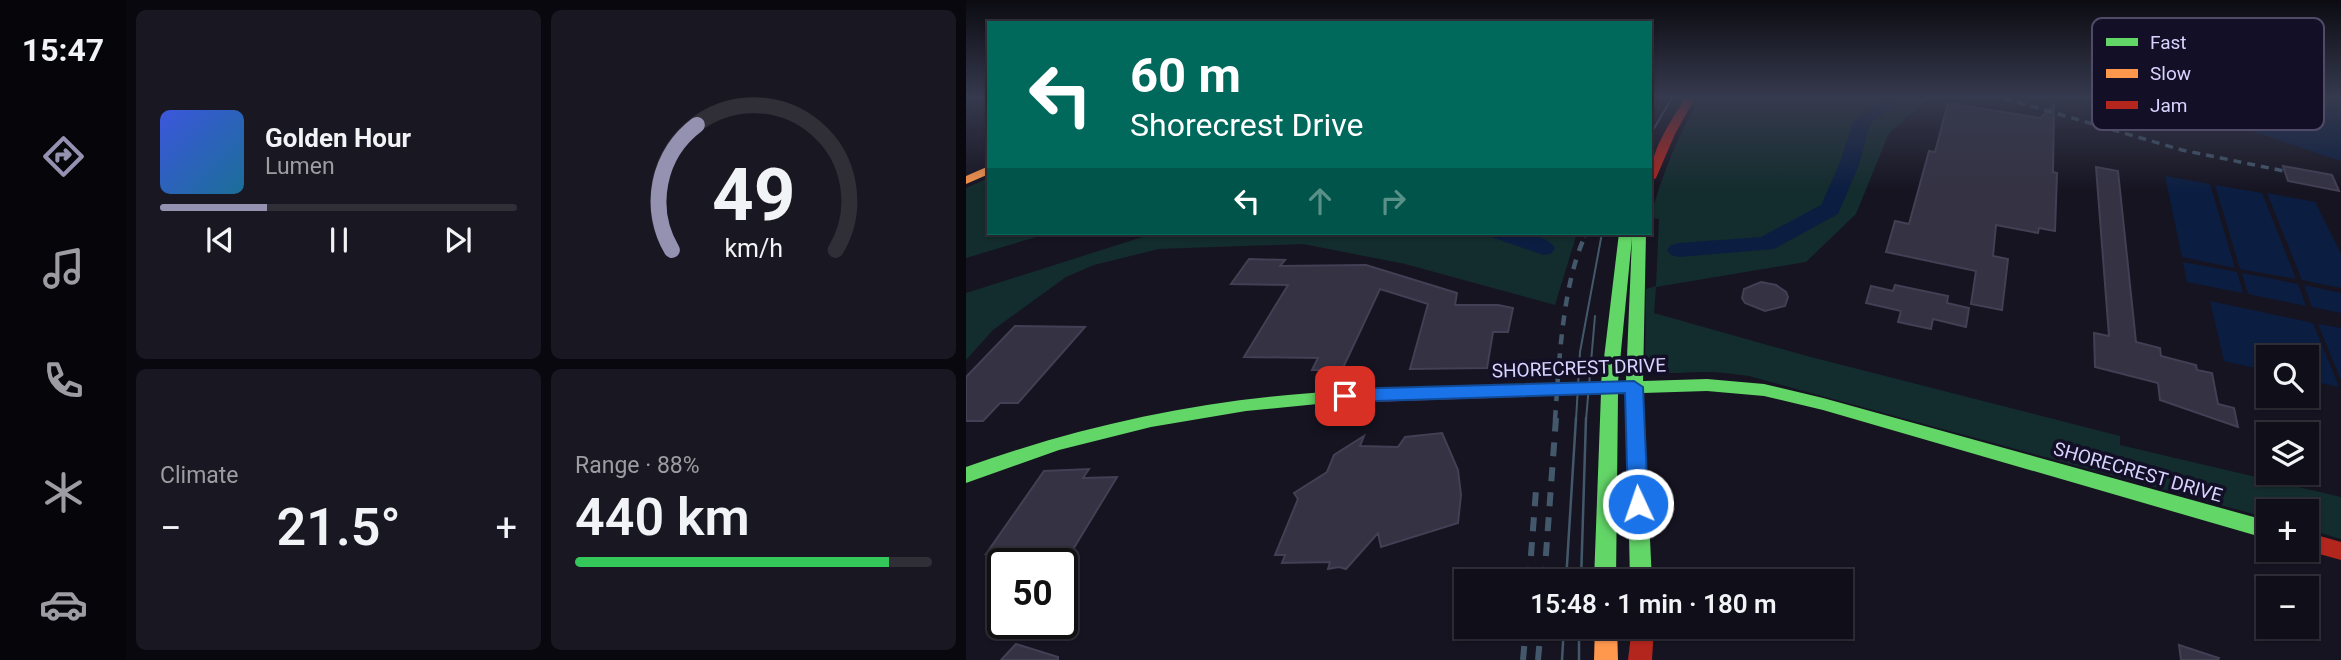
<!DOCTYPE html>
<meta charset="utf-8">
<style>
body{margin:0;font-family:Roboto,sans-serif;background:#191822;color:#f1f3f6;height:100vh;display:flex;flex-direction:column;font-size:26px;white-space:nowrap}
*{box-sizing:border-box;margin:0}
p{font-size:23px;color:#9c9ca2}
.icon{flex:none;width:38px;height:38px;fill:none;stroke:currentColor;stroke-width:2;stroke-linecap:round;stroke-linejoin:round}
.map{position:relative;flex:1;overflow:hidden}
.panel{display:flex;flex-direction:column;gap:10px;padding:10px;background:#09080e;width:840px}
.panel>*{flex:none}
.banner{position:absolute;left:21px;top:21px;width:665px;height:214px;border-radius:0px;box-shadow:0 2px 5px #0004,0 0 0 2px #302f38;background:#00695c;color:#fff;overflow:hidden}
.controls{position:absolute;left:1290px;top:345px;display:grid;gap:14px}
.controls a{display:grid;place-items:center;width:63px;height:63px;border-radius:0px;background:#100f19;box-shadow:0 2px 5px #0004,0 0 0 2px #302f38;font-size:35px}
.speed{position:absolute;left:21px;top:548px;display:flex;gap:14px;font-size:35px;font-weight:700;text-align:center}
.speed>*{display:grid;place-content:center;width:91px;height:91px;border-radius:50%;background:#100f19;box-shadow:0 2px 5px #0004,0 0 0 2px #302f38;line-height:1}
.speed .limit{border:4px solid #111;border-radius:10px;background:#fff;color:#111}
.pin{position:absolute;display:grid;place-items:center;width:60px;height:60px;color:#fff;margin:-30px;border-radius:14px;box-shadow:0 4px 10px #0006}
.me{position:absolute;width:77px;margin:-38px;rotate:357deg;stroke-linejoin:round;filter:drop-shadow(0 0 5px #0008)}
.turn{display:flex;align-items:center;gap:24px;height:147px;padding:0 28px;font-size:32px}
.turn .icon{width:91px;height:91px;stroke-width:2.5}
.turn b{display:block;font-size:49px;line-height:60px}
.lanes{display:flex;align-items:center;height:66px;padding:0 28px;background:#0003;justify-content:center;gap:35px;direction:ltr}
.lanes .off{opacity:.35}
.big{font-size:52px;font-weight:600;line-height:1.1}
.panel .tile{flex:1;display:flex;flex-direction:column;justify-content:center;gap:10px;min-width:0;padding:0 24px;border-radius:10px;background:#191822}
.panel .dial{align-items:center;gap:0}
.dial svg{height:182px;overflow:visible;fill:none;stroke:#302f38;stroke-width:7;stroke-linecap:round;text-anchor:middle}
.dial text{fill:#f1f3f6;stroke:none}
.song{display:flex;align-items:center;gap:21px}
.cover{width:84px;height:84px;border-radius:10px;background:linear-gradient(135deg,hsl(230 70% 55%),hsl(200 70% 35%))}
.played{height:7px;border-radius:4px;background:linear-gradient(90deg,#9591b1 30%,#302f38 30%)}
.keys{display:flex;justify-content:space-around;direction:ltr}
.heat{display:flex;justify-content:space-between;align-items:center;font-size:38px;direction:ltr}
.charge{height:10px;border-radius:5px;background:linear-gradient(90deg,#34c759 88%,#302f38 0)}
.panel .tiles{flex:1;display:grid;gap:10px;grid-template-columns:repeat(2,1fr)}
.trip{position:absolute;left:488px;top:569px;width:399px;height:70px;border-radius:0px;background:#100f19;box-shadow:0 2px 5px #0004,0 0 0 2px #302f38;font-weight:600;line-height:70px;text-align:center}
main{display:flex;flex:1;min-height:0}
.dock{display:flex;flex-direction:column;width:126px;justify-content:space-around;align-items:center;background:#06060a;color:#9c9ca2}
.dock .icon{width:49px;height:49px}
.dock .selected{color:#9591b1}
.dock b{font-size:32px;color:#f1f3f6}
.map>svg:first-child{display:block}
.green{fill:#132c2d}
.water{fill:#0b1e41}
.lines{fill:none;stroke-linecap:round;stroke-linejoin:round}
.river{fill:#0b1e41;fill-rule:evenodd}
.building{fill:#343243;stroke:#433f54;stroke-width:2}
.fast{fill:#63d668;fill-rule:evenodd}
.slow{fill:#ff974d;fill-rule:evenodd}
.jam{fill:#b3261e;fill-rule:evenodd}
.tram-far1{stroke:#43596b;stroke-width:2}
.tram{stroke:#43596b;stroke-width:2.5}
.rail-far2{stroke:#43596b;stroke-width:3.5;stroke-dasharray:8 6;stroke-linecap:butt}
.rail-far1{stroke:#43596b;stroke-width:4.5;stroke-dasharray:10 9;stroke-linecap:butt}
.rail{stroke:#43596b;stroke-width:6;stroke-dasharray:14 11;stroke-linecap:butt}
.route{fill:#1a73e8;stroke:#114b97;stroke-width:2}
.labels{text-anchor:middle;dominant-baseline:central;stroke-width:7;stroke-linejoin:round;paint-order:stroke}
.street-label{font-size:19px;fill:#d9d4ff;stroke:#130f26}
.key{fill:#130f26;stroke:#4e4a67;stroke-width:2}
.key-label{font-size:19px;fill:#d9d4ff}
</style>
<main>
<nav class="dock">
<b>15:47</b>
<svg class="icon selected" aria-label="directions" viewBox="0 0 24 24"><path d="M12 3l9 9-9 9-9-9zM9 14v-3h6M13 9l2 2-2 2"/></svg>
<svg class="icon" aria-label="music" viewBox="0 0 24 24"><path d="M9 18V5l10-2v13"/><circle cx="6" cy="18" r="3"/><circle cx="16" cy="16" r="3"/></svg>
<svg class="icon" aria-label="phone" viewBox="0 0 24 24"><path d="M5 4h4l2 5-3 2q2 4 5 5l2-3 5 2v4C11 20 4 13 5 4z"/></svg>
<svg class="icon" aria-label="climate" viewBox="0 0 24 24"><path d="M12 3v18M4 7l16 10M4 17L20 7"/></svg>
<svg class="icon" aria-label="car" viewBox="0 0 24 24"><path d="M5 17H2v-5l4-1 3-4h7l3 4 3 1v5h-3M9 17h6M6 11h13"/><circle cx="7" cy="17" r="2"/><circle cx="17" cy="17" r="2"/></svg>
</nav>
<section class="panel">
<div class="tiles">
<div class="tile">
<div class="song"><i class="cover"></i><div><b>Golden Hour</b><p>Lumen</p></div></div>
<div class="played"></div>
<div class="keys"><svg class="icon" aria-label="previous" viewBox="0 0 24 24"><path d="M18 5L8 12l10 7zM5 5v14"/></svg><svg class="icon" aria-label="pause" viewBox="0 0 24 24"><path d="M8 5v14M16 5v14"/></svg><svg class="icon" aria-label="next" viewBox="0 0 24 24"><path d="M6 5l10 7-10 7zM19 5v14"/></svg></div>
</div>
<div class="tile dial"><svg viewBox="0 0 100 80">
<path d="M14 69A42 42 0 1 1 86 69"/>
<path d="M14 69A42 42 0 0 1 25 14" stroke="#9591b1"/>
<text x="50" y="56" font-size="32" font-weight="700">49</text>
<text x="50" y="72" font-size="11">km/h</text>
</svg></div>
<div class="tile"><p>Climate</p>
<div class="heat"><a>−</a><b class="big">21.5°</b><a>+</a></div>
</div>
<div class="tile"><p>Range · 88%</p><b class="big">440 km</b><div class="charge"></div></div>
</div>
</section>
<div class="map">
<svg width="1375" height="660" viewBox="0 0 1375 660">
<rect width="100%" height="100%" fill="#161421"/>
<!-- green -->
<path class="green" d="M734,98h230l-41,35 -33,81 -50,48 -150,25 -2,26 153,43 313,80v9l221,52v42l-34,-10 -1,-18h-38v7l-519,-142c-15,-2 -30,-4 -45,-4 -19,-1 -42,6 -59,-7l1,-76 10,-3 3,-67 -9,-1c12,-43 27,-81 50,-120z
M23,178v55h61l-84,25v-70z
M189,233h422l-22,72 -150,-41 -102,-20 -144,5 -65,16 -28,12 -73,53 -27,30v-67z"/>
<!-- water -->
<path class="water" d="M1197,98h178v63l-120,-40z
M1199,176l45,8 25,84 -53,-11z
M1249,185l47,8 34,86 -56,-10z
M1301,193l48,9 26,52v34l-39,-8z
M1217,262l54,10 6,21 -56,-11z
M1276,273l56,11 8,22 -58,-12z
M1338,285l37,8v20l-29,-6z
M1244,301l103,22 26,64 -32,-7 -1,-23h-38v14l-44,-10z
M1352,324l23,4v52z"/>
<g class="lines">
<!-- river -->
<path class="river" d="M917,98h20l-33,26 -11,41 -21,49 -64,35 -95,8 -8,-2 -4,-5 4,-5 8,-2 82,-6 60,-32 18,-40 14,-43z
M525,233c18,-1 52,-2 64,15l-3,5 -8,2 -50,-17z"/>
</g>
<!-- building -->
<path class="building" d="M982,103l92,15 14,-13 -1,67 4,1 -2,58 -16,-3 -1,5 -42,-8 -3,31 15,3 -6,51 -31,-6 5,-33 -90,-19 9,-31 14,3 20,-73 6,1z
M1317,166l49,9 7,16 -51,-10z
M1130,167l22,4 18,171 24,6 1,8 35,9 1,5 15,3 6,31 16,4 4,19 -78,-27 -2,-17 -63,-16 -1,-34 15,3z
M283,259l36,1 -5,6 86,-1 91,28 -2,12h43l15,3 -5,24h-15l-6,36 -77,1 18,-65 -48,-15 -38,81h-30l6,-12 -74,-1 44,-72 -57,-1z
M795,282l15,3 10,7 2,5 -3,9 -20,5 -20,-8 -3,-5 2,-9z
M929,285l53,11 -1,7 22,5 -3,19 -33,-8 -2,10 -33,-7 3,-11 -35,-8 5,-17 22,5z
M49,326l70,1 -67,76h-18l-17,18h-17v-44z
M476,433l16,37 3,25 -3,28 -77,24 -3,-14 -32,36 -7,-2 -11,2 2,-7 -48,1 3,-8h-10l23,-56 -4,-6 33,-21 7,-17 30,-19 -4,10 38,1 7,-10z
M123,469l-6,9 34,-1 -48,79 -66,2 3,-5 -20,1 58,-83z
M50,644l42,13v3h-57z
M1213,645l40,13 -1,2h-37z"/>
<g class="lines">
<!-- fast -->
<path class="fast" d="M653,233h27l-3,148 64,-2 57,5 59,14 445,123v18l-445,-129 -59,-14 -57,-5 -64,2 9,188h-22l-4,-187h-8l-2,187h-22l7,-188 -4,-5 4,-5zM666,238l-6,143 -8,1z
M376,391l6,2 3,4 -3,4 -102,10 -95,16 -92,23 -93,33v-16c123,-44 246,-69 376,-76z"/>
<!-- slow -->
<path class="slow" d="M23,166v8l-23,10v-8z
M629,626h22l1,34h-24z"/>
<!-- jam -->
<path class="jam" d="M719,98h10l-20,36 -19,44 -6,4c0,-32 19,-57 35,-84z
M640,382l6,2 3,4 -3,4 -6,2 -264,9 -6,-2 -3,-4 3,-4 6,-2z
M1340,532l35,10v18l-36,-10z
M666,626h22l-2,34h-24z"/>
<!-- tram-far1 -->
<path class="tram-far1" d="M684,135l22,-37
M610,420l4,-68 22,-119
M620,420l9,-104"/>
<!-- tram -->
<path class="tram" d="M600,581l10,-163
M615,581l5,-163
M613,626v34
M596,660l2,-34"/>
<!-- rail-far2 -->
<path class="rail-far2" d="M1038,98l178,52 102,21
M684,106l6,-8
M618,237l2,-4"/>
<!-- rail-far1 -->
<path class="rail-far1" d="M589,420c4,-56 7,-134 30,-184"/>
<!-- rail -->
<path class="rail" d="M563,581l7,-91
M578,581l12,-163
M557,660l3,-34
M572,660l3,-34"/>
</g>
<!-- sky -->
<linearGradient id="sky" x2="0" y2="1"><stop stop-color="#0c0b12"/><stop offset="0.51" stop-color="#363a4e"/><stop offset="1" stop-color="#363a4e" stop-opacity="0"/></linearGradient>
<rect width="1375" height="191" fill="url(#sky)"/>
<!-- route -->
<path class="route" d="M668,381l9,6 5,117 -3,6 -7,3 -7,-3 -3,-6 -3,-111 -280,9 -6,-2 -2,-4 2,-5 6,-2z"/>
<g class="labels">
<!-- street labels -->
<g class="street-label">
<text transform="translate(613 368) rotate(-2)">SHORECREST DRIVE</text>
<text transform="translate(1172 472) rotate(16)">SHORECREST DRIVE</text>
</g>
</g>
<!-- legend -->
<rect x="1126" y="18" width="232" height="112" rx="10" class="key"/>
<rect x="1140" y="38" width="32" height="8" fill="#63d668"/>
<rect x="1140" y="69" width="32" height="9" fill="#ff974d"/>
<rect x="1140" y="101" width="32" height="8" fill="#b3261e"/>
<g class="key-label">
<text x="1184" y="49">Fast</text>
<text x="1184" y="80">Slow</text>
<text x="1184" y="112">Jam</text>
</g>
</svg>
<div class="controls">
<a><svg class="icon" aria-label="search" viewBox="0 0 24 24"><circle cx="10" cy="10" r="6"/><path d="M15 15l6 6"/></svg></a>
<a><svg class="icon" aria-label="layers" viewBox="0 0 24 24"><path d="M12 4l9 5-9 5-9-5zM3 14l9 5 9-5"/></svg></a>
<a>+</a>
<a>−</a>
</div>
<div class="speed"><div class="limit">50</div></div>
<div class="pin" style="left:379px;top:396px;background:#d93025"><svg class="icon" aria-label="arrive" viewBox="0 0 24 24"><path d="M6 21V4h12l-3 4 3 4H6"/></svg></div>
<svg class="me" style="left:672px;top:504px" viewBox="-20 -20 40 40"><circle r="17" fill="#1a73e8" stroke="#fff" stroke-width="3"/><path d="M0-11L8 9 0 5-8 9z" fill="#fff"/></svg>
<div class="trip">15:48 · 1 min · 180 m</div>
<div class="banner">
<div class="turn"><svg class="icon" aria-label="left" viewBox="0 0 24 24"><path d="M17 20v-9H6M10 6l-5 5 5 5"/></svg><div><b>60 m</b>Shorecrest Drive</div></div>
<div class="lanes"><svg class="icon" aria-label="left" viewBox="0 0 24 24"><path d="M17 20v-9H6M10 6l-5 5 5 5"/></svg><svg class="icon off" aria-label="ahead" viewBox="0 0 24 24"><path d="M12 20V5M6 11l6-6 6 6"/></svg><svg class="icon off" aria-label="right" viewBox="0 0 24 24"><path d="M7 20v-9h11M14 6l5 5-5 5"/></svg></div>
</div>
</div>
</main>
